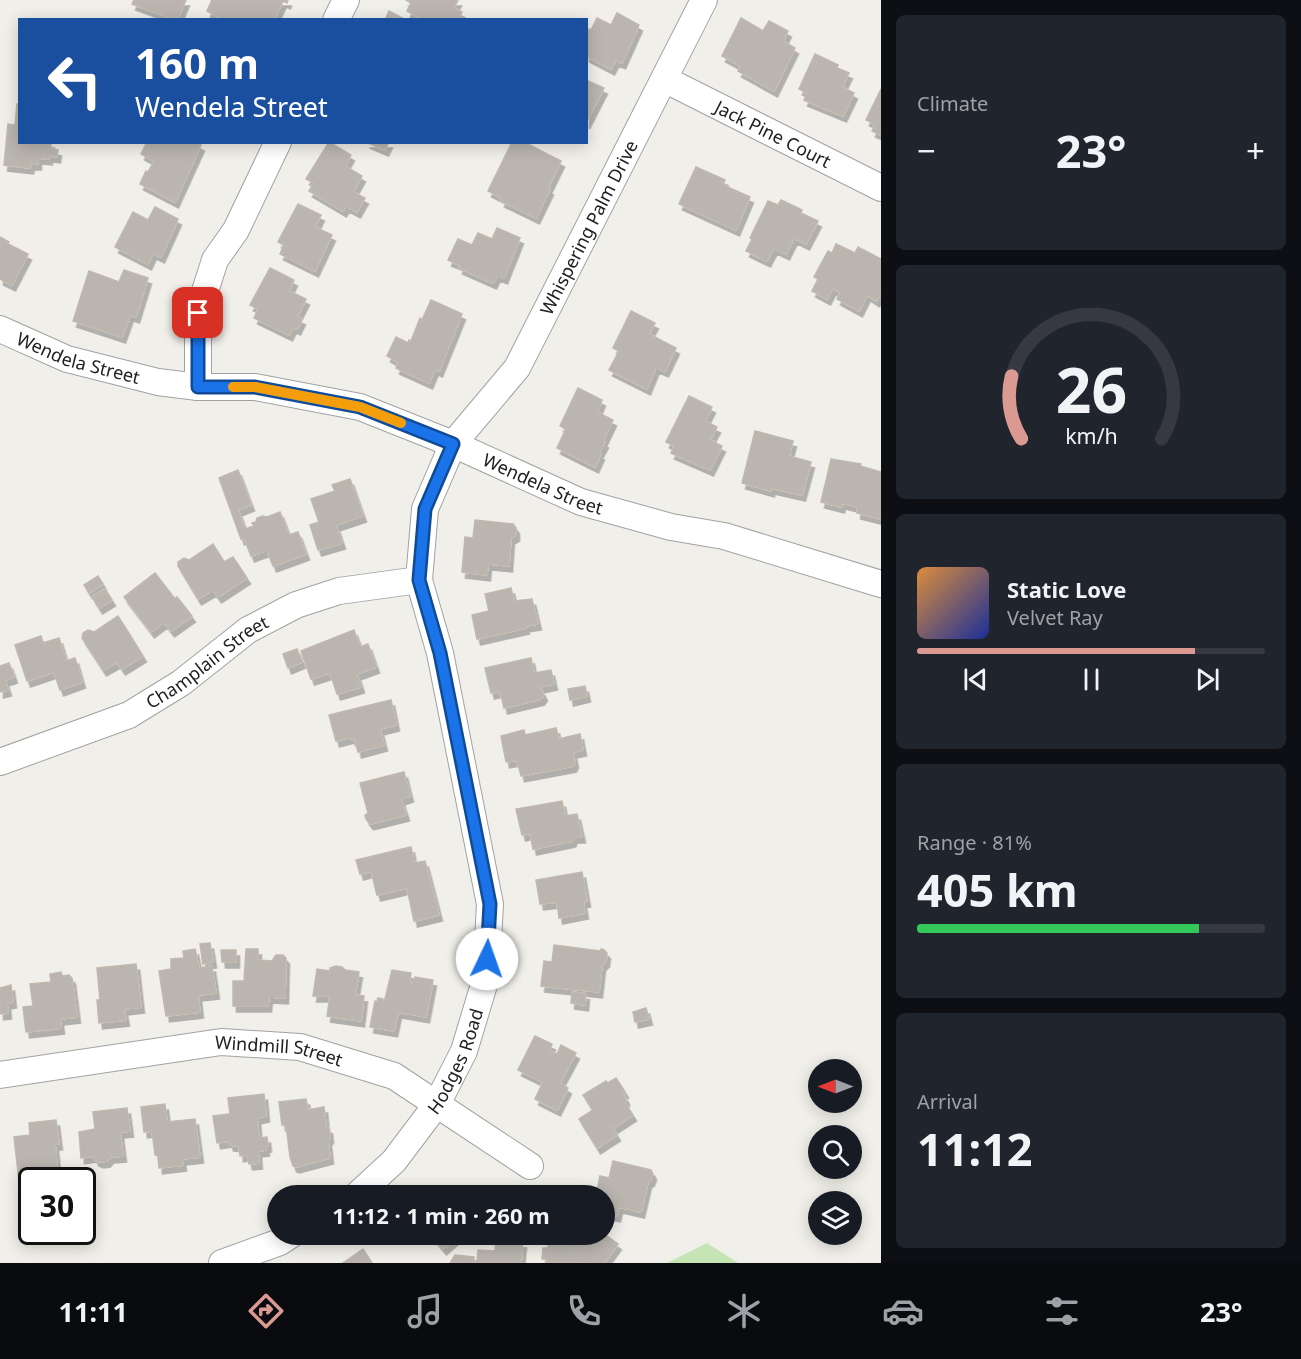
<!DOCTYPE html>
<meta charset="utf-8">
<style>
body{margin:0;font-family:"Noto Sans",sans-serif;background:#20242c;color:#f1f3f6;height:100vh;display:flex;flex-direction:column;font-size:22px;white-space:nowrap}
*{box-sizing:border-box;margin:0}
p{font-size:20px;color:#9ea1a6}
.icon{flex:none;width:33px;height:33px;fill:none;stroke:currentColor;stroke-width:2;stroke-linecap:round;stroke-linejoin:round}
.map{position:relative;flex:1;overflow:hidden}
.panel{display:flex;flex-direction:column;gap:15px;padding:15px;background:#0d0f14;width:420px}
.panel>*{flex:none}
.hud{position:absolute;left:18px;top:18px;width:570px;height:126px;border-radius:0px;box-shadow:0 3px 15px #0003;background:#1a4fa0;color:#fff;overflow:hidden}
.needle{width:39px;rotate:270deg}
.buttons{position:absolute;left:808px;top:1059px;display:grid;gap:12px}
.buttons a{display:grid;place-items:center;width:54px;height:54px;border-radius:50%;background:#171b24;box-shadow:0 3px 15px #0003;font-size:30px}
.speed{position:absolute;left:18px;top:1167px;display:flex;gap:12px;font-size:30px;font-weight:700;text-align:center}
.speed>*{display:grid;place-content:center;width:78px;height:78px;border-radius:50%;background:#171b24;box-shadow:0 3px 15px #0003;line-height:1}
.speed .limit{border:3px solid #111;border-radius:9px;background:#fff;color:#111}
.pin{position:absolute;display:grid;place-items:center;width:51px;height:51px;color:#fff;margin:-26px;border-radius:12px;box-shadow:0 3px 9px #0006}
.me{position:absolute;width:66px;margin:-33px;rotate:3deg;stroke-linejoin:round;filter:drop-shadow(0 0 4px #0008)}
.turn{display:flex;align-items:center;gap:21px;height:126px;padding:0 18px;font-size:27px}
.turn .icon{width:78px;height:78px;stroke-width:2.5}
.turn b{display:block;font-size:42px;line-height:51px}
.big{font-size:45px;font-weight:700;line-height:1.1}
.panel .card{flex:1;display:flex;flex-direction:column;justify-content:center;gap:9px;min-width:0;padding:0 21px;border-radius:9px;background:#20242c}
.panel .dial{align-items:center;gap:0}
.dial svg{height:156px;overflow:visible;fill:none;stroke:#363941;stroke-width:7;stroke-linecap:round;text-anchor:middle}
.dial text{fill:#f1f3f6;stroke:none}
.song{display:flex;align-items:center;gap:18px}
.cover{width:72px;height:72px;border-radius:9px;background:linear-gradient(135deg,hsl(30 70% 55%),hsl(230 70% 35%))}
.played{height:6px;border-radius:3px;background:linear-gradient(90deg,#da9991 80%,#363941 80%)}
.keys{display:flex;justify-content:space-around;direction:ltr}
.heat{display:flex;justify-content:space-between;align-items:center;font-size:33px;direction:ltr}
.charge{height:9px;border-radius:4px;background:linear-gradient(90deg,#34c759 81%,#363941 0)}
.trip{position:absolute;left:267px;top:1185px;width:348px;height:60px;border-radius:30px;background:#171b24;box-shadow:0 3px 15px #0003;font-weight:700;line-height:60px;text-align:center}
.tabs{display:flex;height:96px;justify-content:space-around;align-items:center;background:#090b0e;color:#9ea1a6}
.tabs .icon{width:42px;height:42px}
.tabs .on{color:#da9991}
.tabs b{font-size:27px;color:#f1f3f6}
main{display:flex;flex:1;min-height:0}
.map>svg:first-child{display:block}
.grass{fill:#c6e5b5}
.building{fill:#bab5af;stroke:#c1b8ad;stroke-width:1.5;filter:url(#shadow)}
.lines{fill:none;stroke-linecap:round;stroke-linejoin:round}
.minor-casing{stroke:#a2a2a2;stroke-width:28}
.minor{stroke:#fff;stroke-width:26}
.route-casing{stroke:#114b97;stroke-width:15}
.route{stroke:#1a73e8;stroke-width:10}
.slow{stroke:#f59e0b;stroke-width:10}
.labels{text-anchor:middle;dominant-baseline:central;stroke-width:5;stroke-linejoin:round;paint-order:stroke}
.street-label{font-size:18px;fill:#212121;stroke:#fff}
</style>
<main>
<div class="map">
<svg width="881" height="1263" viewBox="0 0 881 1263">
<defs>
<filter id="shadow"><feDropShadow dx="3.5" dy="6" stdDeviation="0" flood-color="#0004"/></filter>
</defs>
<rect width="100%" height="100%" fill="#f0efe9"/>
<!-- grass -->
<path class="grass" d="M707,1243l31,20h-71z"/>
<!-- building -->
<path class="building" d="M134,0h52l-9,20 -45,-16z
M212,0h76l-1,3 -4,-2 -9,19h-50l-17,-9z
M406,0h52l-4,8 8,4 -4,8h-35l-16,-9 4,-8z
M389,11l17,9h-21z
M617,13l22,12 -17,38 -6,-3 -5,9 -25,-13v-22l3,-5 2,1 6,-12 14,7z
M741,18l22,13 6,-10 19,10 -5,10 12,7 -21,43 -36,-20 3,-5 -19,-10z
M815,54l23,11 -1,3 12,5 -7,14 12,6 -11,23 -39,-16 3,-7 -8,-4z
M586,80l18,8 -18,35z
M881,89v46l-9,-4 3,-7 -9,-4z
M17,104h3v38h31v7l7,1 -1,7 -8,-1v3l-11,-1v6h-7l-1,4 -26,-3 4,-41 7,1z
M147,142h48l6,3 -26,57 -35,-18 6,-13 2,1 6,-11 -13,-7z
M329,142l22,13 -6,11 17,10 -9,16 12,6 -8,14 -11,-6 -3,5 -34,-20 5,-8 -8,-4z
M366,142h23l-4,8z
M512,142h12l37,19 -13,27 2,1 -14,29 -35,-17 1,-3 -14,-7z
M696,167l29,13 -2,5 27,12 -14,33 -57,-26z
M781,200l21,10 -1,3 17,8 -12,23 -12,-6 -8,16 -12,-6 -7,13 -21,-10 6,-12 -2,-1 18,-37 10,4z
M298,204l23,11 -6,12 17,8 -17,36 -35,-17 4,-9 -6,-3z
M155,207l23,12 -17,38 -8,-4 -5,11 -33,-17 18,-35 15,8z
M497,228l23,10 -16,40 -7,-3 -4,8 -34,-15 1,-3 -12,-5 10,-21 14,6 6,-12 14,6z
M0,237l9,5 -1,2 20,10 -16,31 -12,-6z
M836,244l19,9 3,-6 23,12v35l-5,7 -9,-6 -8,16 -22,-12 3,-7 -7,-4 -6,11 -15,-8 6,-12 -4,-2 14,-26 4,2z
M270,268l24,12 -5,11 17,8 -9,18 5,2 -5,10 -4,-2 -4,8 -35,-17 4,-9 -8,-4z
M124,270l24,8 -12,39 -6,-2 -8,22 -49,-16 16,-50 30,11z
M431,300l31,14 -23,57 -4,-2 -6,14 -33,-15 2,-6 -11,-6 9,-19 12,6 1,-3 2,1 9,-23 2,2z
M631,311l24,12 -6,11 27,14 -11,23 -9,-4 -9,22 -38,-19 10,-19 -6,-3z
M578,388l24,12 -5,12 16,8 -10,21 2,1 -6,11 2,1 -6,13 -38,-19 9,-19 -6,-3z
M689,396l23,11 -7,14 12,6 -7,13 12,6 -12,24 -39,-17 3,-7 -8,-4z
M755,431l38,10 -4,15 22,6 -9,33 -31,-7v3l-29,-8z
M831,459l30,5 -1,2 21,6v47l-24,-6 1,-6 -16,-4 -1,4 -20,-5z
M238,470l13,35 -13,5 7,19 9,-3 -2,-3 4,-1 1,-4 6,-2 4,1 13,-5 9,23 9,-3 8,22 -33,12 -6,-16 -16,6 -7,-18 -3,1 -22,-61z
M350,479l13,37 -27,9 6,18 -24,7 -8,-25 9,-3 -8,-23 24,-8 -3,-6z
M475,520l38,4 3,4v7l-5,3 -2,28 -21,-2 -1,11 -25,-3 3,-35 8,1z
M213,544l11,18 9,-5 14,21 -29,19 -5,-7 -15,9 -20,-33v-4l6,-4 5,2z
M155,573l20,26 2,-2 15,19 -21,15 -7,-9 -13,10 -27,-35z
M98,576l5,8 -14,9 -5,-8z
M511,588l3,13 18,-2 6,25 -13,2 1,2 -49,11 -5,-24 17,-4 -4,-17z
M105,589l7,11 -13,8 -7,-11z
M118,616l25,40 -21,13 -5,-7 -14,8 -21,-32 1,-5 5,-3 6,2z
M354,630l6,17 8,-3 8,23 -19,7 4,13 -24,7 -7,-21 -19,6 -10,-28z
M41,636l2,7 16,-5 7,23 9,-3 7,24 -22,8 -6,-18 -27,9 -12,-36z
M297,649l5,13 -14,6 -5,-14z
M531,658l3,15 17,-3 3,14 -14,3 4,8 -3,4 -37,9 -4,-17 -9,2 -6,-25z
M9,663l5,14 -9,3 3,10 -8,2v-26z
M585,686l2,10 -17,4 -2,-11z
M391,700l5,25 -16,4 4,16 -26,7 -3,-13 -3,1 -1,-3 -15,4 -7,-26z
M556,728l3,11 21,-5 3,16 -10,2 2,10 -2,4 -52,10 -4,-16 -11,2 -5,-26 23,-6 1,5z
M404,772l6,24 -9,3 5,16 -36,9 -4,-5 -1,-4 3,-2 -8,-30z
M562,801l3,15 12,-2 5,23h-8l-2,4 -39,8 -3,-16 -8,2 -6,-26z
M411,847l3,16 11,-2 14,54 -25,6 -7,-33 -30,7 -6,-24 -11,3 -4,-14z
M582,872l5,29 -4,1 2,11 -26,5 -2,-16 -17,2 -4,-24z
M210,943l3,19 -10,2 -3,-20z
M554,945l46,6 1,-2 3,1 3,3 -1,8 -4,4 -3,27 -58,-6 3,-25 8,1z
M195,949l4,19 13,-2 4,27 -18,2 2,17 -34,4 -7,-45 12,-2v-10l13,-1 -1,-7z
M246,949h12v11l14,1 4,-6h7l3,3 -1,40 -16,-1 -1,9h-35v-25h11z
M221,950h15v12h-14z
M136,964l5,43 -17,2 2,11 -27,3 -2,-23h3l-3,-32z
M336,966l6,1 3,3 14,2 -4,23 9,1 -3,25 -34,-5 3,-20h-17l4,-27 13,2v-3z
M392,970l19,3 -2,10 4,1 2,-7 18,3 -7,37 -28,-5 -4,19 -24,-4 5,-26 2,1 1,-4 5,1v4h1z
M61,972l1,4 7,-1 3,3 5,39 -17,2 1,9 -35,4 -3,-25 10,-1 -3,-22 21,-2 -1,-8z
M11,985l2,17 -6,1 1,10 -8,1v-26z
M572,992l14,2 -1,11 -14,-2z
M646,1008l3,11 -14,3 -2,-10z
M535,1036l17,8 -3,7 8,3 4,-9 15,8 -16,30 8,5 -11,22 -22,-11 8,-17 -25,-12z
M616,1078l9,14 -2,1 3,6 -1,4 8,12 -20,13 4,7 -20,13 -18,-29 14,-9 -10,-15 23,-14 2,2z
M264,1094l2,22 -9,2 2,20 8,-1 1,9h-2v4l-8,1 1,12 -10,1 -2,-9 -7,1 -1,-10 -9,-1 -1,-4 -12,2 -4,-27 17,-2 -2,-16z
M306,1099l2,11 16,-3 2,19 3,2 1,9 -2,3 2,18 -34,9 -3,-1 -3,-9 -4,-32h-4l-3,-23z
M165,1104l2,18 28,-3 5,38 -18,2 1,6 -24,3 -1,-13h-3l-3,-24 -8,1 -3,-25z
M127,1108l3,23 -10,1 3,24 -13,1 -3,4 -7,1 -5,-2 -1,-4 -13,2 -2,-26 16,-3 -2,-17z
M56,1120l3,24h-4l3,32 -39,5 -5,-44 16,-2 -1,-12z
M613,1161l38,9 2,4 -2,6 -3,2 -7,30 -22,-5 -2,9 -13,-3v-17h-8l4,-20 9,2z
M430,1234h30l-17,15z
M567,1234h37l14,10 -14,19 -57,-1 1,-3h-6l1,-11h5v-4l18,1 3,-5 -4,-3z
M496,1240l27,2 -2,21h-71l5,-8 19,2v4h3l1,-11 17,1z
M363,1249l9,14h-29z"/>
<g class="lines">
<defs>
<g id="minor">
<path d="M336,20l10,-20"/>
<path id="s1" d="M664,79l217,109"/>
<path id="s2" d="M0,329l67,30 91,23 40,5h57l105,20 93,37 128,58 90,25 53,9 157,48"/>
<path d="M198,387v-74l17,-53 21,-30 42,-88"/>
<path id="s3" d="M0,762l129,-47 52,-32 67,-53 48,-25 43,-14 80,-11"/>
<path id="s4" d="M0,1075l221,-33 79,5 94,29 136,90"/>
<path id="s5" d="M356,1196l38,-35 43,-57 27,-53 22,-73 4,-74 -50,-251 -21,-73 6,-71 28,-65 64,-76 187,-368"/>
<path d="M222,1263l58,-21 12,-8"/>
</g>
</defs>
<!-- minor casing -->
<use href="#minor" class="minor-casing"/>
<!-- minor -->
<use href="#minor" class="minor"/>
</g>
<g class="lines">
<defs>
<path id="route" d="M198,313v74h57l105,20 93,37 -28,65 -6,71 21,73 50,251 -3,55"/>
</defs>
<!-- route casing -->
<use href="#route" class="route-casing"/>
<!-- route -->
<use href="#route" class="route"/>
<!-- slow -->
<path class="slow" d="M233,387h22l105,20 41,16"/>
</g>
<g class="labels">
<!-- street labels -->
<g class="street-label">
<text stroke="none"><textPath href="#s1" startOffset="122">Jack Pine Court</textPath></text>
<text stroke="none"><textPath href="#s5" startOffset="1064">Whispering Palm Drive</textPath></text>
<text stroke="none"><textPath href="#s2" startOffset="84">Wendela Street</textPath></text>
<text stroke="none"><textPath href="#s2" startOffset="570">Wendela Street</textPath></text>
<text stroke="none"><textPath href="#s3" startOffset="232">Champlain Street</textPath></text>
<text stroke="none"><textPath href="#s4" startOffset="282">Windmill Street</textPath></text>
<text stroke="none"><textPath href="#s5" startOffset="170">Hodges Road</textPath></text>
</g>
</g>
</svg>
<div class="buttons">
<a><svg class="needle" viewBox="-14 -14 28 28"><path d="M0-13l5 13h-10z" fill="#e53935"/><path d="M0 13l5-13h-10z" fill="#9ea1a6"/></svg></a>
<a><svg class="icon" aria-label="search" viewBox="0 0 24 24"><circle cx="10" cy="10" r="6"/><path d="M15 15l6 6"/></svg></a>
<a><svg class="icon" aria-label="layers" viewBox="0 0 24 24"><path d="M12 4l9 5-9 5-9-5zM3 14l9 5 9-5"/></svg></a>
</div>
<div class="speed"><div class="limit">30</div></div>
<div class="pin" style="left:198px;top:313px;background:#d93025"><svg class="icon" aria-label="arrive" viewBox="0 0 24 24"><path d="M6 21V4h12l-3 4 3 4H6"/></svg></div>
<svg class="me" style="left:487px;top:959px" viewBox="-20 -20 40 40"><circle r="19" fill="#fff"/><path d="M0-13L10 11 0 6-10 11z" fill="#1a73e8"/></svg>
<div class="trip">11:12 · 1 min · 260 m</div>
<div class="hud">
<div class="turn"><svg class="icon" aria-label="left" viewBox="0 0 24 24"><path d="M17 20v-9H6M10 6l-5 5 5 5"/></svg><div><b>160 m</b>Wendela Street</div></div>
</div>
</div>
<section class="panel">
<div class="card"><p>Climate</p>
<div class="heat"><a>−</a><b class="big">23°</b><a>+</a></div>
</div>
<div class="card dial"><svg viewBox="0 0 100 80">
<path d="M14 69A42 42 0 1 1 86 69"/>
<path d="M14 69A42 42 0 0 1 9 37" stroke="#da9991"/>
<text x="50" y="56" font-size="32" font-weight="700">26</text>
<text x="50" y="72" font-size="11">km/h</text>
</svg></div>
<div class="card">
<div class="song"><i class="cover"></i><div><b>Static Love</b><p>Velvet Ray</p></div></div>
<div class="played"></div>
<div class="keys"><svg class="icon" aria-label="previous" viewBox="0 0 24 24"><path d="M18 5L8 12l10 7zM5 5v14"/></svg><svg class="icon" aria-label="pause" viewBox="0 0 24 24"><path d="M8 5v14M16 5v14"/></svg><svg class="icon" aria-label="next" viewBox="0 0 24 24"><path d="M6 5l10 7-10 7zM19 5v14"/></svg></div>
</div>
<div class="card"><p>Range · 81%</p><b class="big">405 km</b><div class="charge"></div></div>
<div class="card"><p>Arrival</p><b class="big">11:12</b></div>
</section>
</main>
<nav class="tabs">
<b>11:11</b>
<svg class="icon on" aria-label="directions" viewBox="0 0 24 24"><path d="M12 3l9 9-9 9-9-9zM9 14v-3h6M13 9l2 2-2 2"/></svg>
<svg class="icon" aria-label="music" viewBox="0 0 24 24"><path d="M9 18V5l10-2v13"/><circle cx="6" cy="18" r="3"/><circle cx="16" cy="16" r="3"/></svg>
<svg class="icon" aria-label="phone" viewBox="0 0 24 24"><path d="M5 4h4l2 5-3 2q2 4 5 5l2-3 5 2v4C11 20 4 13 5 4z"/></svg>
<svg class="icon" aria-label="climate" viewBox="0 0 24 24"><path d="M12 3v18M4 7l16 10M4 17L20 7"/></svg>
<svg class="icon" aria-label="car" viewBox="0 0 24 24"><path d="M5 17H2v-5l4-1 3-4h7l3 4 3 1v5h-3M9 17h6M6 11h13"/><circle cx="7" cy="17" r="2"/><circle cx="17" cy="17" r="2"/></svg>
<svg class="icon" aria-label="filters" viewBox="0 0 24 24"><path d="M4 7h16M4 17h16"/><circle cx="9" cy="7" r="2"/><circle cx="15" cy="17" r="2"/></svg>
<b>23°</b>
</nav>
